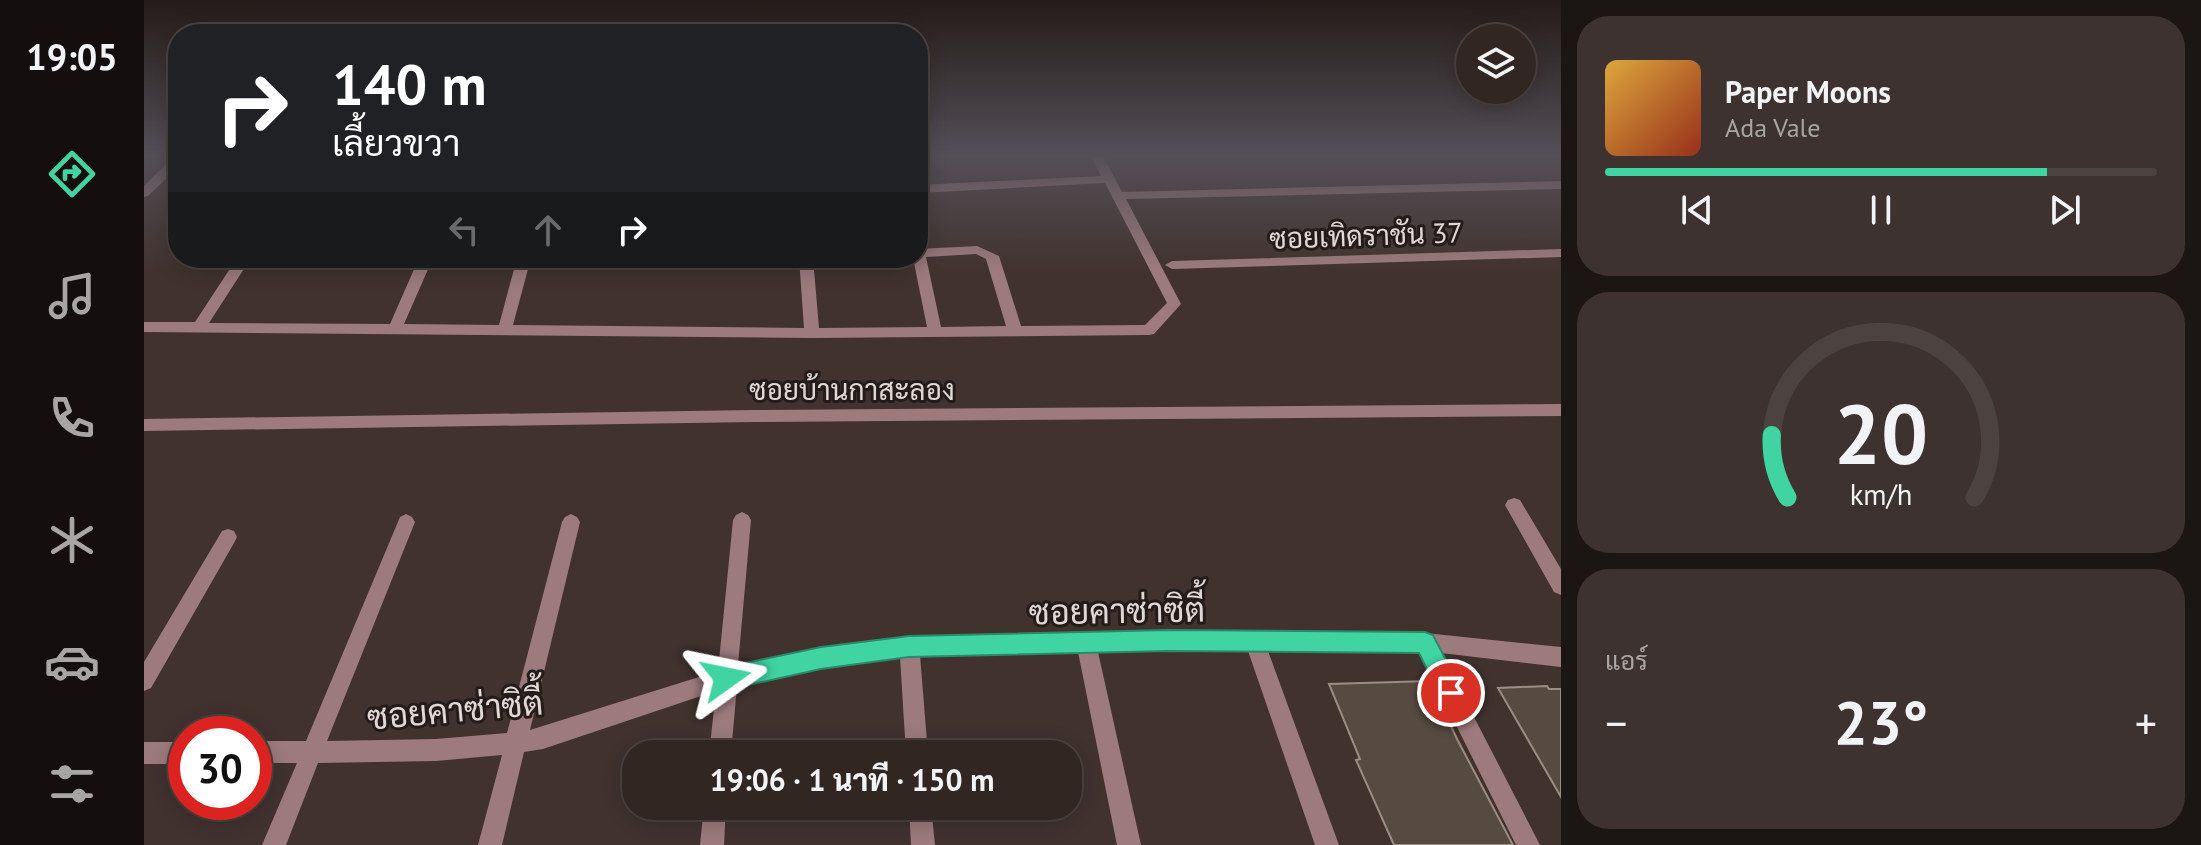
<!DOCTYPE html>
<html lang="th">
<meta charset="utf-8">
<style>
body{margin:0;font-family:"PT Sans",Sarabun,sans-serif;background:#3d322f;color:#f1f3f6;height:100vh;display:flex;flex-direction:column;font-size:30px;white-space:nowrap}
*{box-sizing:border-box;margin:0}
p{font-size:26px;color:#a8a5a5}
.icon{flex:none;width:44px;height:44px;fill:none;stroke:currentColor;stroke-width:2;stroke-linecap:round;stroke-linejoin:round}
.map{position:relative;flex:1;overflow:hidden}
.sheet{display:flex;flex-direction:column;gap:16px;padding:16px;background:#1b1513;width:640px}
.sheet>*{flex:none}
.hud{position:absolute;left:24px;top:24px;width:760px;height:244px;border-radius:32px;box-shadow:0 4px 20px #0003,0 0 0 2px #4c4340;background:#202124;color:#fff;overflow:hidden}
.controls{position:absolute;left:1312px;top:24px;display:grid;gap:16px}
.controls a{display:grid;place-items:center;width:80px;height:80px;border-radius:50%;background:#312622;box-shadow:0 4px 20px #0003,0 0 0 2px #4c4340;font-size:40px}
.speed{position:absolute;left:24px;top:716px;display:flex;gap:16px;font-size:40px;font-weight:700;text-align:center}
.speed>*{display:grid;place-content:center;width:104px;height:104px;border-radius:50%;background:#312622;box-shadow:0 4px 20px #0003,0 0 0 2px #4c4340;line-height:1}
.speed .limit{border:12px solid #d22;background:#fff;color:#111}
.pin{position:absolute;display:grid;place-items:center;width:68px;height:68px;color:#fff;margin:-34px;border:4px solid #fff;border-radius:50%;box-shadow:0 2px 8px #0007}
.me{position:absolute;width:88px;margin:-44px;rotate:78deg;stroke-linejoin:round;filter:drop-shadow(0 0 6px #0008)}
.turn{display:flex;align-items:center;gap:28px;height:168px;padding:0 32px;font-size:36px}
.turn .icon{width:104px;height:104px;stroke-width:2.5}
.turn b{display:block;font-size:56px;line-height:68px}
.lanes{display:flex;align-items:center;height:76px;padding:0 32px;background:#0003;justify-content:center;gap:40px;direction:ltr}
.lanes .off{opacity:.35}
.big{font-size:60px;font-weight:800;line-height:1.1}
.sheet .widget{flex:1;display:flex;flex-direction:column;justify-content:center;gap:12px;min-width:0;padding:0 28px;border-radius:32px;background:#3d322f}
.sheet .dial{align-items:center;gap:0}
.dial svg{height:208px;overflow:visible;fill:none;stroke:#4c4340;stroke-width:7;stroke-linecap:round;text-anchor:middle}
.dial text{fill:#f1f3f6;stroke:none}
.song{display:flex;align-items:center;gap:24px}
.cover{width:96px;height:96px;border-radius:12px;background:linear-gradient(135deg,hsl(40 70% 55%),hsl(10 70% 35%))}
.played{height:8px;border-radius:4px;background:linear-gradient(90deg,#40d4a2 80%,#4c4340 80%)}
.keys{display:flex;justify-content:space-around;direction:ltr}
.heat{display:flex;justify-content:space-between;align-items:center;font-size:44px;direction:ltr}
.trip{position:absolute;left:478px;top:740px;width:460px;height:80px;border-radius:32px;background:#312622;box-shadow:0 4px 20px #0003,0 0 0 2px #4c4340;font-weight:800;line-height:80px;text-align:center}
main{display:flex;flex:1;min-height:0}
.dock{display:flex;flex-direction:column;width:144px;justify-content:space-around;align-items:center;background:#140f0e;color:#a8a5a5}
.dock .icon{width:56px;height:56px}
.dock .active{color:#40d4a2}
.dock b{font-size:36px;color:#f1f3f6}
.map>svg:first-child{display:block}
.building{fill:#574b41;stroke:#9a8d81;stroke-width:2}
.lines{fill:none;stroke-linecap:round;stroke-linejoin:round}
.service{fill:#9d7b7d;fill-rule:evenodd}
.minor{fill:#9d7b7d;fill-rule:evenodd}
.route{fill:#40d4a2;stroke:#2a8a69;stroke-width:2}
.labels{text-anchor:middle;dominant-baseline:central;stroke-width:6;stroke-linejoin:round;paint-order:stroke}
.street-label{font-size:28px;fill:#e1d7d4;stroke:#231c1a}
.near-street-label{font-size:34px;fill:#e1d7d4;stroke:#231c1a}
</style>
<main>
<nav class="dock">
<b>19:05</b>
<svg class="icon active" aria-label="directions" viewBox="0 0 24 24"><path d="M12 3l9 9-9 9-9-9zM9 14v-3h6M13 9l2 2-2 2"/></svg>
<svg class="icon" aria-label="music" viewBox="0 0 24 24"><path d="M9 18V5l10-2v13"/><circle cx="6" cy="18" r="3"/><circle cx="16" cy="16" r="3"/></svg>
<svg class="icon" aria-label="phone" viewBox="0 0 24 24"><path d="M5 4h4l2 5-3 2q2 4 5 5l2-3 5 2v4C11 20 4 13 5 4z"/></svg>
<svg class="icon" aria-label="climate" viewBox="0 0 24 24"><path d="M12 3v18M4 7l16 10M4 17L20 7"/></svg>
<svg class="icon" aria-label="car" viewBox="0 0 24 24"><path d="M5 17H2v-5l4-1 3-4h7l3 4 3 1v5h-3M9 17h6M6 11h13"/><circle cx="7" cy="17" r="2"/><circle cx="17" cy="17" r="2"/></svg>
<svg class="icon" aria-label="filters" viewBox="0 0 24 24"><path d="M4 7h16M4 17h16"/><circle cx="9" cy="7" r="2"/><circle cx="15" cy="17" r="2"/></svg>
</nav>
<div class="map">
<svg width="1417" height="845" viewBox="0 0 1417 845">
<rect width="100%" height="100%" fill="#41322e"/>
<!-- building -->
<path class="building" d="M1286,681l27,58 56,106h-119l-38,-85 4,-1 -31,-75z
M1403,686l2,3h12v108l-63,-109z"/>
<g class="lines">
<!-- service -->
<path class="service" d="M946,154h12l20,38 439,-11v8l-435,10 55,105 -27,30 -5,1 -337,3 -668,-6v-10h51l42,-64h14l-42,65 181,1 29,-66h14l-29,66 95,1 18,-67h14l-18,67 291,3 -5,-70h14l6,70 108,-1 -14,-69h5v-9l59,-3 22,10 22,70 124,-1 22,-22 -62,-120 -187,10v-8l183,-9zM832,254l10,5 20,67 -65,1 -15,-70z
M34,159v8l-30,29 -4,1v-11l21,-21z"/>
<!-- minor -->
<path class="minor" d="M1417,249v8l-389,12 -7,-4 7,-4z
M1417,404v12l-807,6 -610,9v-12l610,-9z
M1370,498l6,2 41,69v26l-7,-3 -49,-87 3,-5z
M598,512l6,3 3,5 -13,145 83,-17 88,-11 177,-4h339l136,14v20l-120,-14 99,192h-24l-97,-194h-151l71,194h-24l-67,-194 -150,1 43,193h-24l-39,-193 -158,3 8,99h-22l-6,-97 -79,11 -84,18 -6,68h-22l7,-63 -173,58 -19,3 -22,93h-24l24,-90 -66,6 -118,2 -32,82h-24l35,-82h-43v-22h52l94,-224 6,-3 6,3 3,5 -88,219 109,-2 71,-6 55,-211 3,-5 6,-3 6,3 3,5 -50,208 188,-59 15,-151 3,-5z
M84,529l6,2 3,6 -3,6 -83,145 -7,3v-29l78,-131z
M0,742h42v22h-42z
M560,806h22l-2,39h-24z
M765,806h22l4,39h-24z"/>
</g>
<!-- sky -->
<linearGradient id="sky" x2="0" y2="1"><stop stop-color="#241c19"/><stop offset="0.57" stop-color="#544f57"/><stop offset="1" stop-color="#544f57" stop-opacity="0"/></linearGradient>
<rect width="1417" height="272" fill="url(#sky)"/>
<!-- route -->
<path class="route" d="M1024,630l257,2 8,3 30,58 -4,8 -8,4 -8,-4 -24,-48 -251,-2 -259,6 -88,12 -95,21 -8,-4 -3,-8 3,-8 8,-3 95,-20 88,-11z"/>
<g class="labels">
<!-- street labels -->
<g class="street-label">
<text transform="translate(1222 235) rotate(-2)">ซอยเทิดราชัน 37</text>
<text x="708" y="389">ซอยบ้านกาสะลอง</text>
</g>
<!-- near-street labels -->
<g class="near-street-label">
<text transform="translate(973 610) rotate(-1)">ซอยคาซ่าซิตี้</text>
<text transform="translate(311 709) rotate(-5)">ซอยคาซ่าซิตี้</text>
</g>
</g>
</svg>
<div class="controls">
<a><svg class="icon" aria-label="layers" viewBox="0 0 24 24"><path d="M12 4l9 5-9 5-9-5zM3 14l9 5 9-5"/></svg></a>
</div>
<div class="speed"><div class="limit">30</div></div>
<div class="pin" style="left:1307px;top:693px;background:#d93025"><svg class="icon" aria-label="arrive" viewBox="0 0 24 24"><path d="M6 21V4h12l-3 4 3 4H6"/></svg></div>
<svg class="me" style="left:582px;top:678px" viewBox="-20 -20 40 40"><path d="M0-17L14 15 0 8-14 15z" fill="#40d4a2" stroke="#fff" stroke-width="4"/></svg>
<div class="trip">19:06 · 1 นาที · 150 m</div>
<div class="hud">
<div class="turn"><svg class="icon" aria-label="right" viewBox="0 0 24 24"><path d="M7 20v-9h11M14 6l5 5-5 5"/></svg><div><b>140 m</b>เลี้ยวขวา</div></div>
<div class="lanes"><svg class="icon off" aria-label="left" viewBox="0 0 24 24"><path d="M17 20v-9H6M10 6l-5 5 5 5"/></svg><svg class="icon off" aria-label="ahead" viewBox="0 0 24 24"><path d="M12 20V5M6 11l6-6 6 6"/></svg><svg class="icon" aria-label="right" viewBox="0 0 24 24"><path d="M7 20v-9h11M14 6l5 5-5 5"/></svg></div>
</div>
</div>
<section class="sheet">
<div class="widget">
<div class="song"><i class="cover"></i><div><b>Paper Moons</b><p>Ada Vale</p></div></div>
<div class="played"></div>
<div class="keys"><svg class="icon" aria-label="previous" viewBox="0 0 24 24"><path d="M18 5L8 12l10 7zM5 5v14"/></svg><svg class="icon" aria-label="pause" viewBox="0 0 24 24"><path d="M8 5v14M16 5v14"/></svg><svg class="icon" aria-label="next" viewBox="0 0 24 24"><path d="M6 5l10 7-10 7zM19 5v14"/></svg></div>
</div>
<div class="widget dial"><svg viewBox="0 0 100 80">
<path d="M14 69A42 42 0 1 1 86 69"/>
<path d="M14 69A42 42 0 0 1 8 45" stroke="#40d4a2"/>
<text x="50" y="56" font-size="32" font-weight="700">20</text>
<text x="50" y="72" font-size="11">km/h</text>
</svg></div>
<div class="widget"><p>แอร์</p>
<div class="heat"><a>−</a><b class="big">23°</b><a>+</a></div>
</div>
</section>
</main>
